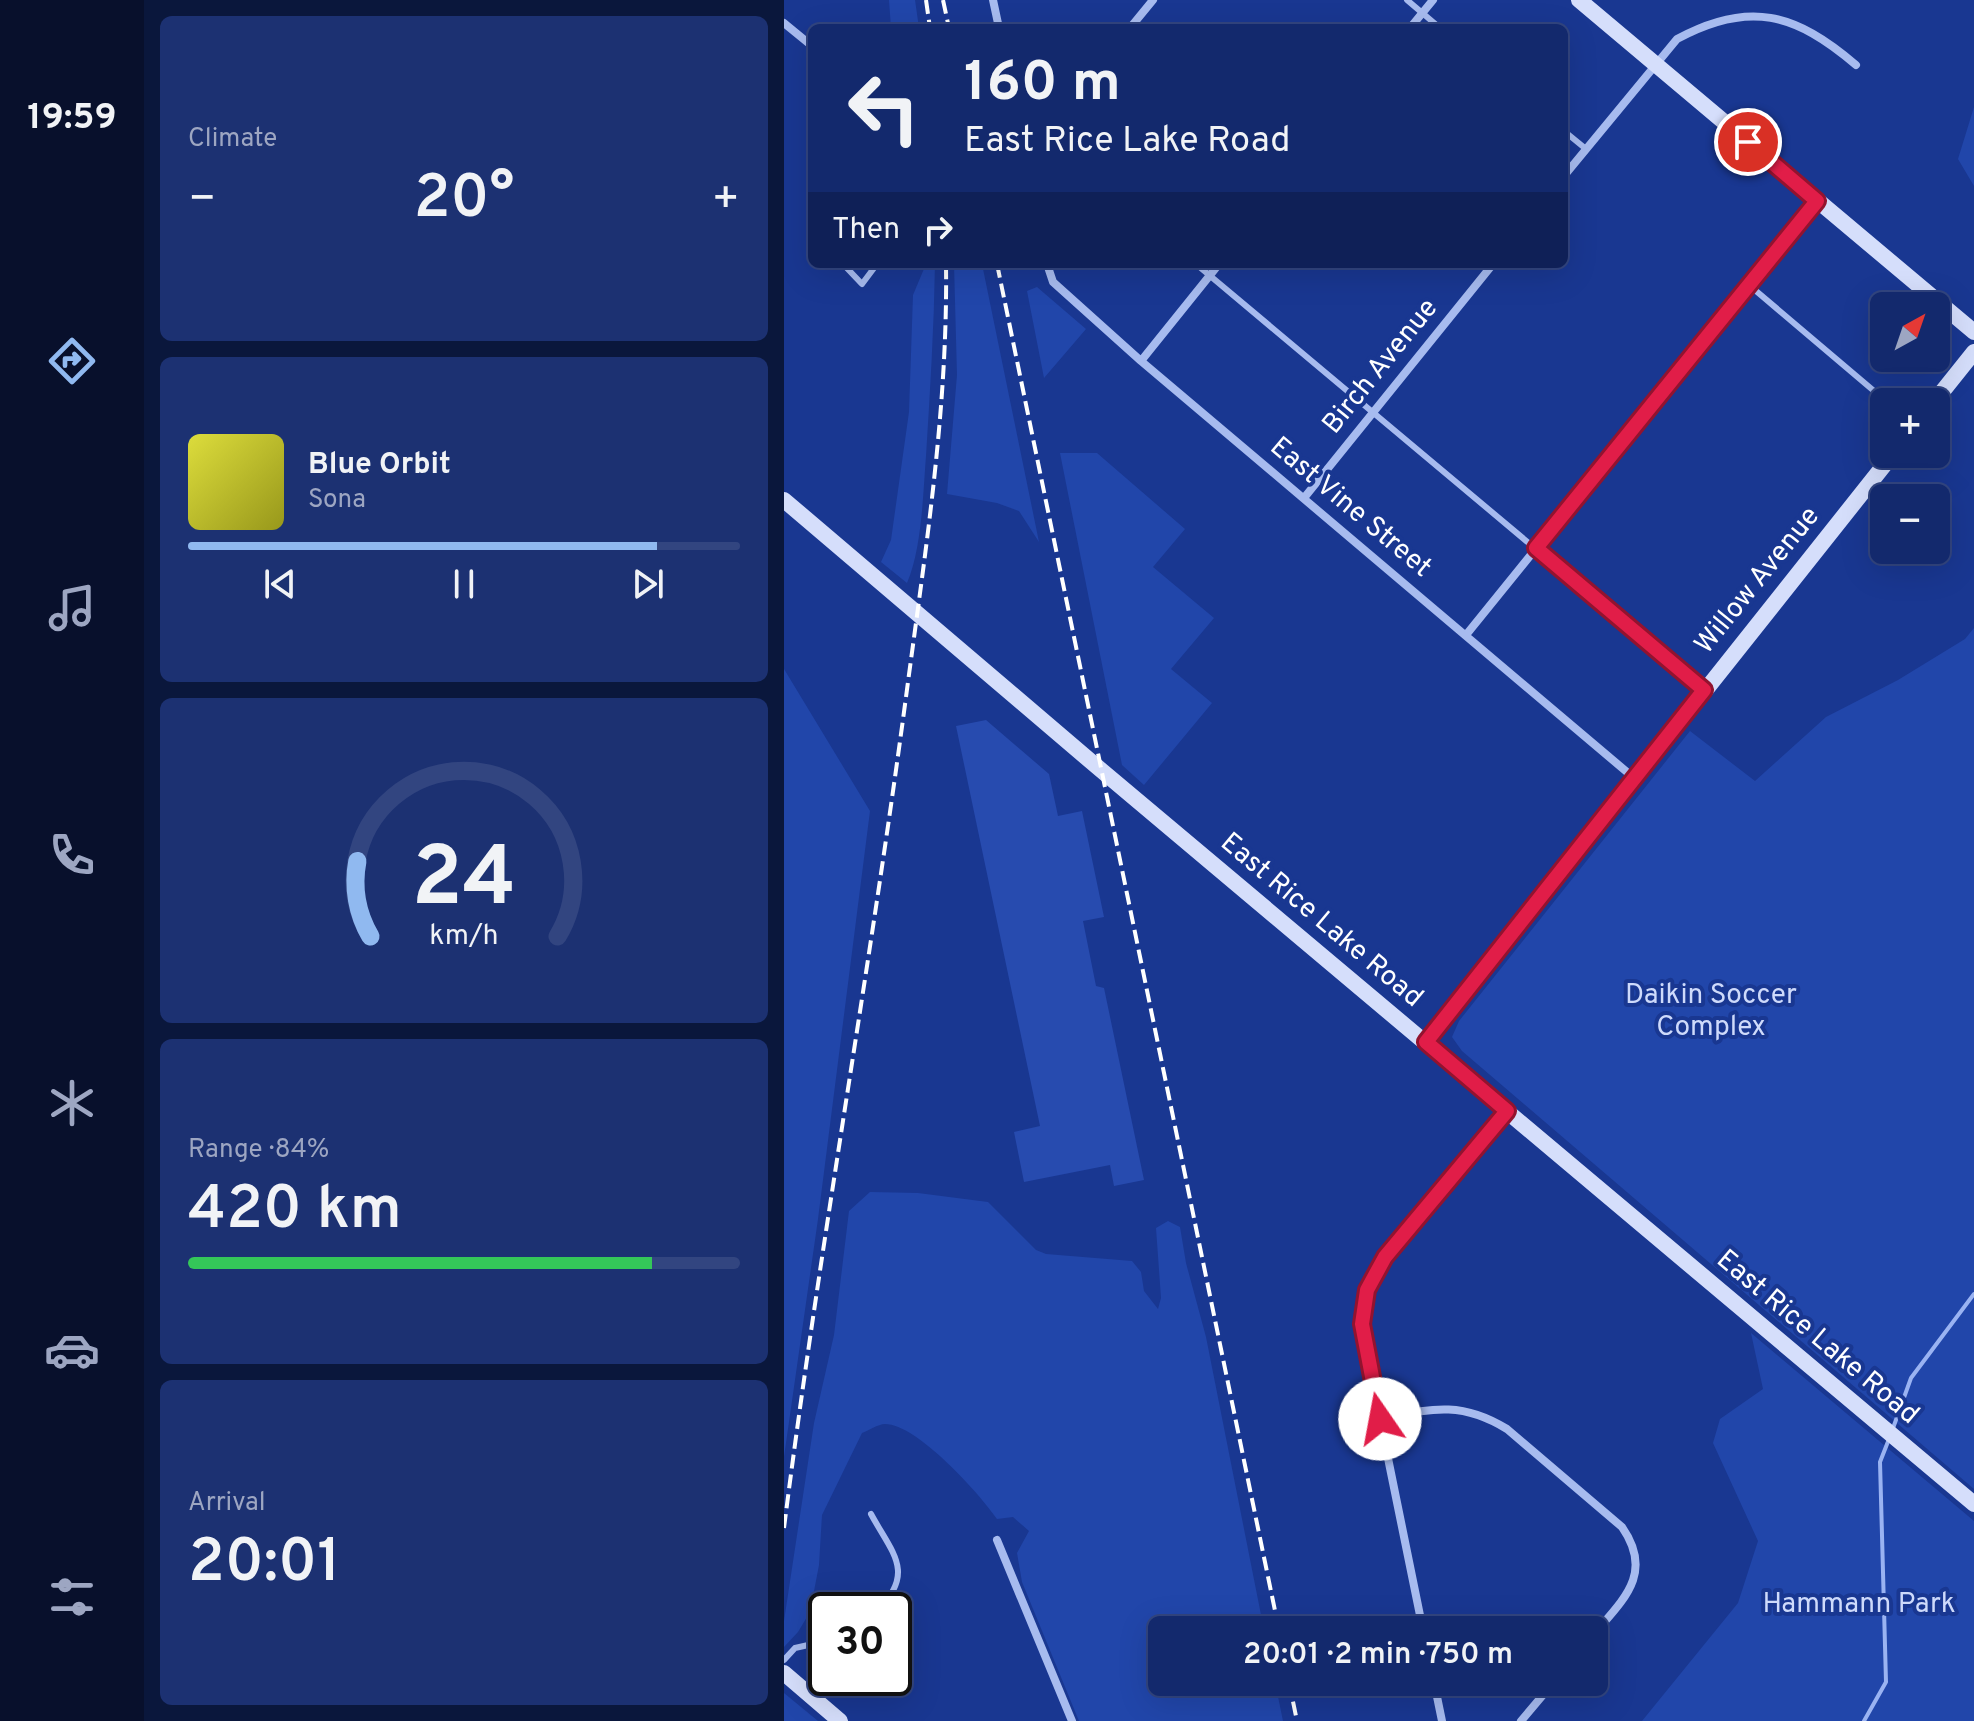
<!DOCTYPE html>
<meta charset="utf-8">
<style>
body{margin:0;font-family:Overpass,sans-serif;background:#1c3172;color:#f1f3f6;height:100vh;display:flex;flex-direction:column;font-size:30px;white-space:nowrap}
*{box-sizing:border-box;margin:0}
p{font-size:26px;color:#9da6c2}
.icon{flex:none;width:44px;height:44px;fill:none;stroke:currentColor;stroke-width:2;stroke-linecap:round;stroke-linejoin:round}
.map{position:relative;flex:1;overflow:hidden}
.drawer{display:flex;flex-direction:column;gap:16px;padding:16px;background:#0a173c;width:640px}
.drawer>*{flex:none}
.guide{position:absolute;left:24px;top:24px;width:760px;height:244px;border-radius:12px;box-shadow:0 8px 32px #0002,0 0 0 2px #324580;background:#13296d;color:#f1f3f6;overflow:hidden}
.needle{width:52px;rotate:40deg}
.buttons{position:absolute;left:1086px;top:292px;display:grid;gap:16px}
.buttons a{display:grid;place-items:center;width:80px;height:80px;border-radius:12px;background:#13296d;box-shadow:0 8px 32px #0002,0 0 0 2px #324580;font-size:40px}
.speed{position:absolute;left:24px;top:1592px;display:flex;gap:16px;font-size:40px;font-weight:700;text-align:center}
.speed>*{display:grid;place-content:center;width:104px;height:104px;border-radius:50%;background:#13296d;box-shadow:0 8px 32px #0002,0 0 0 2px #324580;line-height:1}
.speed .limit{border:4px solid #111;border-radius:12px;background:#fff;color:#111}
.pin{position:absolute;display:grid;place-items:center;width:68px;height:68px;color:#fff;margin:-34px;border:4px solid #fff;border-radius:50%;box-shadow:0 2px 8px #0007}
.me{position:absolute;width:88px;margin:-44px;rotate:348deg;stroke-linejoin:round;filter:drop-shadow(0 0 6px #0008)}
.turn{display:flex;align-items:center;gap:28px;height:168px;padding:0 24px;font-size:36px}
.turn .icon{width:104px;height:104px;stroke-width:2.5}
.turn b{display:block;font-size:56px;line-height:68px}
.then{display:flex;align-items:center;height:76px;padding:0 24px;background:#0003;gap:16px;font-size:30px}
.big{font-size:60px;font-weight:600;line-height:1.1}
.drawer .tile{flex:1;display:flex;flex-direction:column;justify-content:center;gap:12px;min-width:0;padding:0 28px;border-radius:12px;background:#1c3172}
.drawer .dial{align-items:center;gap:0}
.dial svg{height:208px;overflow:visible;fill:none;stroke:#324580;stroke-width:7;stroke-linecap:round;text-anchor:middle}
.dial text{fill:#f1f3f6;stroke:none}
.song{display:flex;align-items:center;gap:24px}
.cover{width:96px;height:96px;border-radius:12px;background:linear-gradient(135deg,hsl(60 70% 55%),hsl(60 70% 35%))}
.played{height:8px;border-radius:4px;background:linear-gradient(90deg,#90b9f0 85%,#324580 85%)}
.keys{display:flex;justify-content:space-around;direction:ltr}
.heat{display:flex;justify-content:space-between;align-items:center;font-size:44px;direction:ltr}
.charge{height:12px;border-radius:6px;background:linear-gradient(90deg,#34c759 84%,#324580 0)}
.trip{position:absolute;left:364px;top:1616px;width:460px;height:80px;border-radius:12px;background:#13296d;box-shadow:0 8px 32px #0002,0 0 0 2px #324580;font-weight:600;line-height:80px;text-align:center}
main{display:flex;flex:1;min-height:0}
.tabs{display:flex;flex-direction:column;width:144px;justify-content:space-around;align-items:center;background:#08102c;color:#9da6c2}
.tabs .icon{width:56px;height:56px}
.tabs .on{color:#90b9f0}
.tabs b{font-size:36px;color:#f1f3f6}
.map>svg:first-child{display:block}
.green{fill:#2146aa}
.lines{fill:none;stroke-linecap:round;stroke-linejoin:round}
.stream{stroke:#9ab3f2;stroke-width:4}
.building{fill:#274baf}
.lane{stroke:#a7bbef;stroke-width:6}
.street{stroke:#a7bbef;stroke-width:8}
.secondary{stroke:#d5defb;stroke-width:16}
.rail{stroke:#fff;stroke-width:4;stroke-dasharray:14 6;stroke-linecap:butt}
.route-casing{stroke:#92132f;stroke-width:20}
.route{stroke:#e11d48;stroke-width:14}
.labels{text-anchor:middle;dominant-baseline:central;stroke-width:8;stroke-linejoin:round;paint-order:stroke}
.street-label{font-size:28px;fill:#fff;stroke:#193791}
.park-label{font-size:28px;fill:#cedafb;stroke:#193791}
</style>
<main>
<nav class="tabs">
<b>19:59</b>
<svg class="icon on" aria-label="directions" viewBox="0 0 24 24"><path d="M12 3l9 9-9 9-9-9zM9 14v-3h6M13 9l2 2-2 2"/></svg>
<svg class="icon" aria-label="music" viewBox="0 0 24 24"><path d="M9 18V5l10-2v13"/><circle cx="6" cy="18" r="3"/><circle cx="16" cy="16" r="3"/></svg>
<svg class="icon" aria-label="phone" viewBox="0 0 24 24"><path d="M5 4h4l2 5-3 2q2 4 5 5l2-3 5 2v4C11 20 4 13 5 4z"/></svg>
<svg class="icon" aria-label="climate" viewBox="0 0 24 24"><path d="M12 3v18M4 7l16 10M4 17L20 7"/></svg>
<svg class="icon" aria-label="car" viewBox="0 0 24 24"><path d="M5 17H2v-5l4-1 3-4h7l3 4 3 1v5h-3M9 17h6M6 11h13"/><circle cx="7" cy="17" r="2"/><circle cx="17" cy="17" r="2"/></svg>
<svg class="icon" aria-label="filters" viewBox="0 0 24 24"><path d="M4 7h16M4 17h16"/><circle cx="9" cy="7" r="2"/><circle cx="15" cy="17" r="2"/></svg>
</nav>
<section class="drawer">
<div class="tile"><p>Climate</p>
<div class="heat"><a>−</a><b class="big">20°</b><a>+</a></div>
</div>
<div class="tile">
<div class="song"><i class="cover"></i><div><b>Blue Orbit</b><p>Sona</p></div></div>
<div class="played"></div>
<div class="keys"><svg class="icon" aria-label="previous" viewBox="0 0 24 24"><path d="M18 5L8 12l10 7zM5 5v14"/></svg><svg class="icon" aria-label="pause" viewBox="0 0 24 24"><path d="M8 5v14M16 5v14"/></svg><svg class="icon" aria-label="next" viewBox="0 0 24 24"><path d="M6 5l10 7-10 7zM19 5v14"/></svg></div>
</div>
<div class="tile dial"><svg viewBox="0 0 100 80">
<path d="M14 69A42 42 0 1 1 86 69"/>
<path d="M14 69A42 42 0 0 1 9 40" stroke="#90b9f0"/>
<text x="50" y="56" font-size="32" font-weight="700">24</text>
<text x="50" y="72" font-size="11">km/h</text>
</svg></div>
<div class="tile"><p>Range · 84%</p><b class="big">420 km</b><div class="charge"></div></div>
<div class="tile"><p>Arrival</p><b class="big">20:01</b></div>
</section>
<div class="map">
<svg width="1190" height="1721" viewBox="0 0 1190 1721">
<rect width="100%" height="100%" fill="#193791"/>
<!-- green -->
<path class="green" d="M105,0h26l4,28h-28z
M1190,107v79l-16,-27z
M142,264h9c-1,64 -5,128 -9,192 -3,38 -4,92 -19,127l-26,-21 10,-22 18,-128 4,-117z
M170,264h28l57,278 -20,-31 -22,-8 -50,-9 10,-119z
M253,287l49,42 -42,49 -17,-87z
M276,453h37l88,76 -32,38 61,51 -43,51 41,34 -68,82 -22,-20z
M1190,628v861l-512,-438 -10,-14 7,-16 231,-290 65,50 71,-64 72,-37 67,-41z
M0,669l86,142 -52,408 -34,238z
M86,1192l48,1 70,9 48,48 10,4 86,7 9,11 3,19 14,18 3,-11 -5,-70 12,-7 12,6 6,36 20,74 58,293h-102v52h113l8,39h-204l-57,-139 -5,-29 12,-22 -16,-14 -16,2c-17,-25 -80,-95 -112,-95 -7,0 -17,7 -23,9l-40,82 -3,50 -9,47 -12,20 -14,15v-26l30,-198 20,-88 15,-124z
M967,1333l223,188v200h-332l96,-118 20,-62 -45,-98 7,-24 43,-30z
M0,1693l34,28h-34z"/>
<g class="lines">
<!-- stream -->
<path class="stream" d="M1108,1431l19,-53 63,-84
M1080,1721l22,-39 -6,-220 9,-23"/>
</g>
<!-- building -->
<path class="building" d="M202,720l63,54 9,42 24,-5 22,106 -21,4 13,65 8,2 40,192 -30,6 -4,-21 -86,17 -10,-50 26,-6 -84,-400z"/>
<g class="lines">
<!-- lane -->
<path class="lane" d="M623,0l33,28
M780,131l22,18
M59,264l19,20 15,-20
M412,264l508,426
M965,285l138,117
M87,1514c21,39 45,58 7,96
M0,1660l11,-12 31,-7"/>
<!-- street -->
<path class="street" d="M209,0l6,28
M0,23l28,23
M346,28l23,-28
M626,28l23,-28
M780,176l113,-137c72,-39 118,-26 179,26
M263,264l6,18 88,79 493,417
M357,361l78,-97
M520,498l189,-234
M682,635l351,-434
M596,1419l-18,-95 5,-34 18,-33 122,-145
M213,1540l75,181
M639,1630l-43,-211c50,-10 80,-19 127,10l115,98c32,46 2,72 -28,107
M650,1682l8,39
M737,1721l33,-39"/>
<!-- secondary -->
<path class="secondary" d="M795,0l395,332
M1150,402l40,-50
M0,500l317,270 873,734
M642,1042l467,-588
M0,1673l56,48"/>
<!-- rail -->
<path class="rail" d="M142,0l4,28
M159,0l6,28
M213,264l282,1366
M0,1528c35,-277 85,-553 122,-831 19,-144 42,-287 40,-433
M505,1682l8,39"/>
</g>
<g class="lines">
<defs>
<path id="route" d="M596,1419l-18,-95 5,-34 18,-33 122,-146 -81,-69 278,-352 -168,-142 281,-347 -69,-59"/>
</defs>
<!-- route casing -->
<use href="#route" class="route-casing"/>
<!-- route -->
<use href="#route" class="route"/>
</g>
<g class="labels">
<!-- street labels -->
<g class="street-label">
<text transform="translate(597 367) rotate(-51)">Birch Avenue</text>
<text transform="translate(566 508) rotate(40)">East Vine Street</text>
<text transform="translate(974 581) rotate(-51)">Willow Avenue</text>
<text transform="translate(537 921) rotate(40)">East Rice Lake Road</text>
<text transform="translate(1033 1338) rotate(40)">East Rice Lake Road</text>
</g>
<!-- park labels -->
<g class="park-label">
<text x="927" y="996">Daikin Soccer<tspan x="927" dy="32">Complex</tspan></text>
<text x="1075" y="1605">Hammann Park</text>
</g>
</g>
</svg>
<div class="buttons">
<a><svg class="needle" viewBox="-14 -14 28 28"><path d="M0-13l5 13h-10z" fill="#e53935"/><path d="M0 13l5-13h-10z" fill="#9da6c2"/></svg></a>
<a>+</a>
<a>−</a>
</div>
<div class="speed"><div class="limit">30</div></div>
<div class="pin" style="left:964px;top:142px;background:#d93025"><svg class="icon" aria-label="arrive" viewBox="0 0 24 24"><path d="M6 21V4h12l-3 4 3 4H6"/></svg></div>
<svg class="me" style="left:596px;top:1419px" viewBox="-20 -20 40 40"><circle r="19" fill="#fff"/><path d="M0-13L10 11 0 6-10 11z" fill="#e11d48"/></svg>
<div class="trip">20:01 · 2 min · 750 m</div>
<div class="guide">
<div class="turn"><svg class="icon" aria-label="left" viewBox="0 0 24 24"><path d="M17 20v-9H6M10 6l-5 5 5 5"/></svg><div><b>160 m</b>East Rice Lake Road</div></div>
<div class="then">Then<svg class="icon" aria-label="right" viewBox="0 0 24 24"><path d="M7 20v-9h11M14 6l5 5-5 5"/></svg></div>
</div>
</div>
</main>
